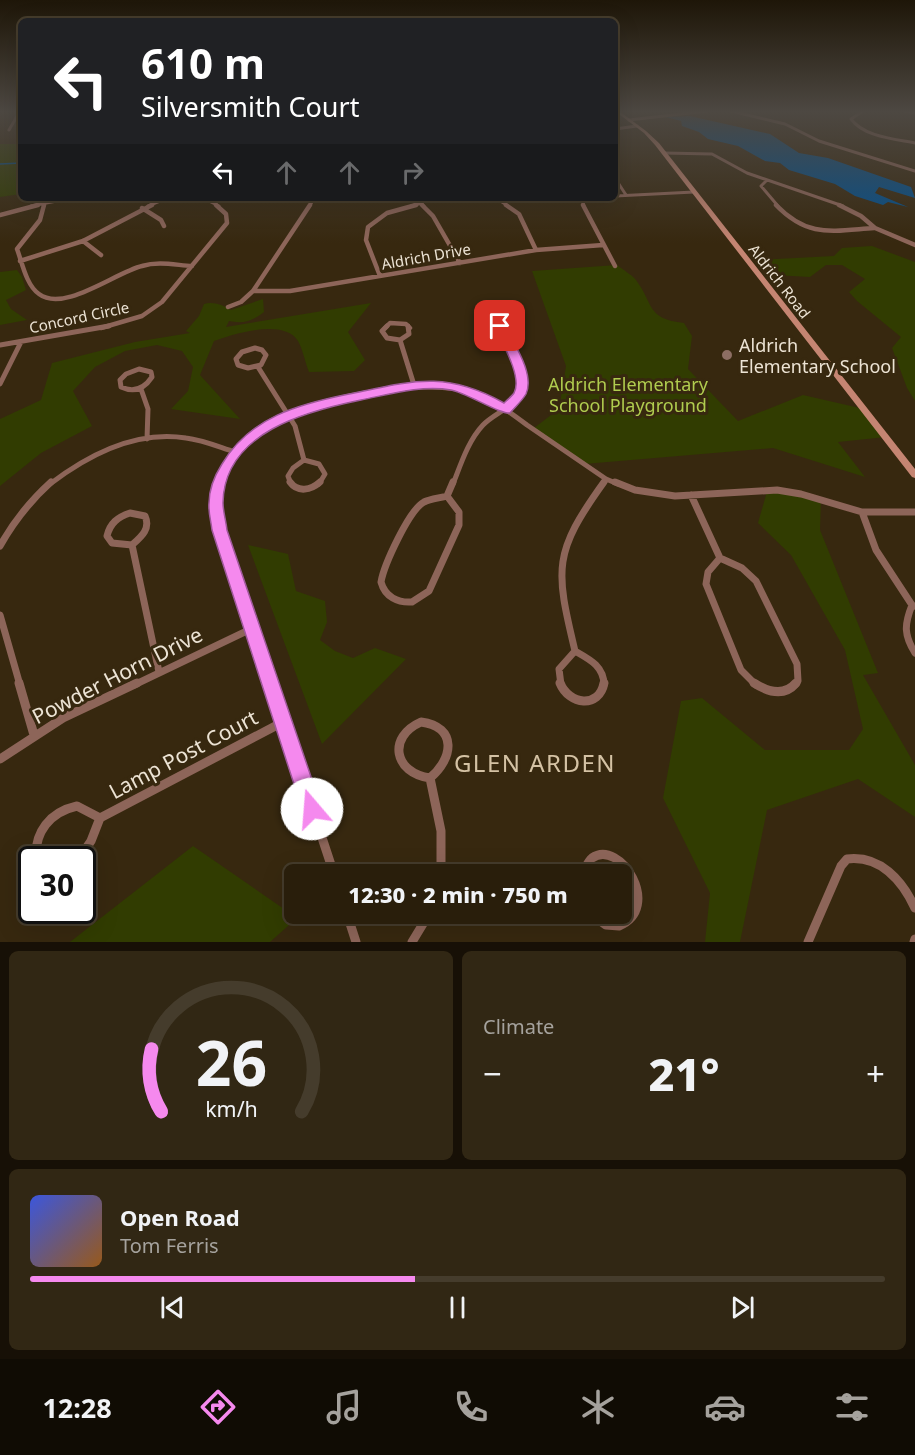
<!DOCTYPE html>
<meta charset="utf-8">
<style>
body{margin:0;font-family:"Noto Sans",sans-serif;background:#312714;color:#f1f3f6;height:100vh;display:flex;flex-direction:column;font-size:22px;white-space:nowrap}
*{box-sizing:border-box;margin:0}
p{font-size:20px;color:#a5a29d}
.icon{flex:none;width:33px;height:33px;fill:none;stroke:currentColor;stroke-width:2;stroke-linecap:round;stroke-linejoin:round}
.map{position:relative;height:942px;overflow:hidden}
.sheet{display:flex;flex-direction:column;gap:9px;padding:9px;background:#171006;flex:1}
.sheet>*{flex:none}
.banner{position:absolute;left:18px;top:18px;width:600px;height:183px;border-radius:9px;box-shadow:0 6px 24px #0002,0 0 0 2px #453c2c;background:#202124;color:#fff;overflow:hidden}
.speed{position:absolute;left:18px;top:846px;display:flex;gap:12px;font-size:30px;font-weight:700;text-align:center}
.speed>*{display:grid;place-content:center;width:78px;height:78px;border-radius:50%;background:#291e0b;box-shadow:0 6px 24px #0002,0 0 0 2px #453c2c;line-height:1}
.speed .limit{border:3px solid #111;border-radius:9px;background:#fff;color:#111}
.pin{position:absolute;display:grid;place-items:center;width:51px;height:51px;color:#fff;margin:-26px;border-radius:12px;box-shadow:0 3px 9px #0006}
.me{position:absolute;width:66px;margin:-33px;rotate:342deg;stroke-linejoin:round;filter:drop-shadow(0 0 4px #0008)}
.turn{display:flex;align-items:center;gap:21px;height:126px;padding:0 24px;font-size:27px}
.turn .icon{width:78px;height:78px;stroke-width:2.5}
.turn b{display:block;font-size:42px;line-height:51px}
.lanes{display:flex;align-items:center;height:57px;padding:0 24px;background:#0003;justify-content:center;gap:30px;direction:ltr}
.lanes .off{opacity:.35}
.big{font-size:45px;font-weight:800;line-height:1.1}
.sheet .card{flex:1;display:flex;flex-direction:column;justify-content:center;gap:9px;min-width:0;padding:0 21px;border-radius:9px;background:#312714}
.sheet .dial{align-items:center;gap:0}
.dial svg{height:156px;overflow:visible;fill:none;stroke:#453c2c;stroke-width:7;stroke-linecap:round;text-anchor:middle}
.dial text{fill:#f1f3f6;stroke:none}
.song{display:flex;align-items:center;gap:18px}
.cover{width:72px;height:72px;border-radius:9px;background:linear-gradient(135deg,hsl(230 70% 55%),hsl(30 70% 35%))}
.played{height:6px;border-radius:3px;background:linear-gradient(90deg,#f589ee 45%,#453c2c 45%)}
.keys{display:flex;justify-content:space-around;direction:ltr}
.heat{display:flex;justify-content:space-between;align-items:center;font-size:33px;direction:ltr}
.sheet .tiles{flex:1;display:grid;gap:9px;grid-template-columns:1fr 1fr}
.card:last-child{grid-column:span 2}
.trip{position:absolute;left:284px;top:864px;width:348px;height:60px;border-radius:9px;background:#291e0b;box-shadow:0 6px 24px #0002,0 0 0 2px #453c2c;font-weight:800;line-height:60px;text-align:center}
.tab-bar{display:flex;height:96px;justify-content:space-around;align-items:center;background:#100c04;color:#a5a29d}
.tab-bar .icon{width:42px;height:42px}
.tab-bar .selected{color:#f589ee}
.tab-bar b{font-size:27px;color:#f1f3f6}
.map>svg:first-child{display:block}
.green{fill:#313c01}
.water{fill:#004f8e}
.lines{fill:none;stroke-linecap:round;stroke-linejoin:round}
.stream{stroke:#004f8e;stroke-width:1.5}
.minor-far4{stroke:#8d6559;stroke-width:3}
.minor-far3{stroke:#8d6559;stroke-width:4.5}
.minor-far2{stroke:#8d6559;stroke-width:5}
.minor-far1{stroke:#8d6559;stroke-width:7}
.minor{stroke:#8d6559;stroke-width:9}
.secondary{fill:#c58572;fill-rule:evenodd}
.route{fill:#f589ee;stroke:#9f599b;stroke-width:1.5}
.education-dot{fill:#8d6e63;stroke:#37280f;stroke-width:2}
.labels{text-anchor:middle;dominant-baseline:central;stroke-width:6;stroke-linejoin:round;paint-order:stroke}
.far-street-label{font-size:15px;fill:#ece3d4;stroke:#37280f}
.poi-label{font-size:18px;fill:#ece3d4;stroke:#37280f;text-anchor:start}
.park-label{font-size:18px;fill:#b0cc4f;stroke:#37280f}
.near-street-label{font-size:21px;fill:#ece3d4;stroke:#37280f}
.near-neighbourhood-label{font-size:24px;letter-spacing:1.5px;fill:#d4c2a4;stroke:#37280f}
</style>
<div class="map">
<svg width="915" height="942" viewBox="0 0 915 942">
<rect width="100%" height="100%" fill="#37280f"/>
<!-- green -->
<path class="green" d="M0,144h21v50l-21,3z
M872,246l43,16v139l-8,-13 -15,-40 9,-11 -44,-36 -8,-9 16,-13 -23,-14h-16l-16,12 -36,-2 -16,-15 76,-4 8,-8z
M617,265c6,5 14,9 19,15 18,24 10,39 48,43l8,13 -4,33 50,52 65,-26 61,14 22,28 -48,5 27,35 -92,-29 -189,16 -50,-36 25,-19 7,-43 -34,-95z
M17,270l5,7 4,13 -20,10 5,9 16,11 -27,5v-53z
M263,299l1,13c-12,9 -20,12 -35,9l-3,6 145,-24 -23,29 17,28 -11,11 -45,1c-4,-10 -6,-22 -11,-31 -14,-23 -65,-7 -84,0l-14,34 40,44 -69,-10 17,-18 5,-24 -11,-16 -25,-6 -32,6 -30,16 -22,24 19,35 -51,27 -41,33v-67l41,-19 11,-37 83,-21 55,-9 -4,-2 13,-15 5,-12c8,-3 20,1 27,6z
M768,488l53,11 -1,31 58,143 -15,2 52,90v52l-57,-38 -91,31 -27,132h-35l5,-49 -47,-95 18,-97 21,-3 63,52h84l14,-21 -18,-79 -54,-95 -33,-32z
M248,545l40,9 8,37 29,10 2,21 -7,18 15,11 18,7 22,-10 31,11 -84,85z
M193,846l104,72 -27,24h-200z"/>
<!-- water -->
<path class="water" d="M690,116l80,18 29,19 29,5 83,29 4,11 -36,-11 -4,6 33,14 -20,-5 -5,3 -28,-9 -20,-12 -46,-14 -9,-7 -15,-2 -27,-15 -30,-7 -9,-7 -17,-6 -1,-5 -15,-4z"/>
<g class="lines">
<!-- stream -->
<path class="stream" d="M0,164l21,-1"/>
<!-- minor-far4 -->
<path class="minor-far4" d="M731,111l54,13 34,17 96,30
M863,111l-12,8c13,18 44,20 64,24
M905,111l10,2
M629,120l78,-9
M615,129l22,-3
M9,130l11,-19
M664,153l48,1 35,19 96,33
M615,178l11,17
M767,180l-6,6 17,20
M615,196l79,-4
M203,198l16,8
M416,198l8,8
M496,198l12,8
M213,203l11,-5
M31,206l41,-8
M44,206v-3
M148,206l19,-8
M309,206l6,-8
M411,206l11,-3
M584,206l-2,-7 6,-1"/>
<!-- minor-far3 -->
<path class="minor-far3" d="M44,205l-4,15 -23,29c5,13 9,36 22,45 25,19 77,-22 103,-28 16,-5 33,-1 50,0
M422,205l11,11 27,47
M506,205l13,9 17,36
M583,205l32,61
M776,205c32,33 55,26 98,23
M839,205l22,11 14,12 40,17
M142,208l19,12 3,6
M0,215l38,-10
M83,241l18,14
M20,261l63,-20 69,-36
M380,276l-14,-36 2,-13 19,-14 29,-8
M253,291h37l246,-41 67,-5
M486,305h13l7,6v5l-8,5 -14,-2 -5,-7z
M228,307l13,-5 12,-11 57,-86
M498,321l2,7
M101,328l41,-12 20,-14 65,-79 -1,-9 -10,-9
M385,328l5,-5 16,1 4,4"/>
<!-- minor-far2 -->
<path class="minor-far2" d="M387,326l-5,5 5,7 13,2 9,-6 -1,-8
M400,340l14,45
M0,345l109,-19
M255,348l7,2 4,5 -5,10 -13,3 -10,-3 -2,-6 6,-7z
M258,367l37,59 9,34
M139,369l12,3 1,5c-8,12 -18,16 -31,10l-1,-7 6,-6z
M0,384l21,-42
M141,389l7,20 -1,30
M50,484c38,-29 86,-54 136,-46 17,2 33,9 49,14
M220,484c8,-24 24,-43 44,-57 43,-29 163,-52 212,-33 19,7 35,19 51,31 26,18 53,36 79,54l12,5
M291,484l-3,-8 5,-8 11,-8 15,4 6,10 -6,10
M453,484c8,-20 15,-43 30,-59 13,-14 40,-20 40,-43 0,-19 -16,-38 -23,-56
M603,484l3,-5"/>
<!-- minor-far1 -->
<path class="minor-far1" d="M220,482l-3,17v18l55,168
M290,482c8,11 21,8 30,0
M615,482l20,8 40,6 102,-6 24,4 61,18h53
M691,495l29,63
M447,496l12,16v13l-30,66 -17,11c-14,1 -27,-5 -31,-20 3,-17 28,-72 43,-80 6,-3 16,-4 23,-6z
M447,496l6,-14
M862,512l14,38 36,55
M130,513l15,3c6,13 -4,21 -13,29l-20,-2 -5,-7c3,-13 11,-19 23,-23z
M132,545l27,127
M0,546c14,-25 30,-45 51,-64
M914,606l-2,-1c-8,20 -8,30 3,48
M0,615l20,70
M575,651c-20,-83 -22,-98 29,-169
M134,685l119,-57
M561,685l-2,-16 16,-18c14,8 29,15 29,34
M756,685l-15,-15 -35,-86 2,-12 12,-14 22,10 14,13 41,83 1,17 -3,4"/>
<!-- minor -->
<path class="minor" d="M19,683l15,52
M271,683l63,191
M560,683c9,22 39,26 44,0
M754,683c14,9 30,14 42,0
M421,722c37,5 32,37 9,56 -36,-5 -43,-41 -9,-56z
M0,759l63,-41 74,-35
M430,778l11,53v43
M100,818l183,-96
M36,860c-2,-28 14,-48 41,-54l23,12 -9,23 -13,19
M582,874c3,-5 6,-13 10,-16 28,-20 71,50 27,68l-13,-1 -15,-11
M347,914l9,28
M497,914l13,2 21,-2
M412,942l17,-28
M808,942l33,-76 6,-7c33,-4 55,21 68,49
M914,942l1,-3"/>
<!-- secondary -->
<path class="secondary" d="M615,111h4l27,20 13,12 256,326v9l-3,-1 -257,-332 -11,-12z"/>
</g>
<!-- sky -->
<linearGradient id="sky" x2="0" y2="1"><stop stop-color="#1e1608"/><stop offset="0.46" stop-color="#4d4842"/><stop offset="1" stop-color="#4d4842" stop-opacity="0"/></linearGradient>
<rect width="915" height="243" fill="url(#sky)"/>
<!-- route -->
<path class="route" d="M500,323l5,3c9,18 30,48 21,68 -4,7 -11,13 -16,19 -9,2 -43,-20 -59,-23 -30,-5 -60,4 -90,10 -54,11 -137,32 -138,103 0,8 3,18 4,27l95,279 -3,7 -7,3 -7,-3 -3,-7 -90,-279c-1,-9 -4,-19 -3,-27 0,-13 6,-28 13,-39 28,-47 77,-60 127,-70 63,-13 96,-24 155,9 3,-3 8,-7 10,-10 9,-16 -13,-52 -20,-67z"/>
<!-- markers -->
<circle class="education-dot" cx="727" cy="355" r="6"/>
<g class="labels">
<!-- far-street labels -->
<g class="far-street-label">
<text transform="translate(426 256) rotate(-10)">Aldrich Drive</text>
<text transform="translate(780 281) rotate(52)">Aldrich Road</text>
<text transform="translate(79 317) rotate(-12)">Concord Circle</text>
</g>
<!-- poi labels -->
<g class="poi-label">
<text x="739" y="345">Aldrich<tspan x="739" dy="21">Elementary School</tspan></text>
</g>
<!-- park labels -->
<g class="park-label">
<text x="628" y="384">Aldrich Elementary<tspan x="628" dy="21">School Playground</tspan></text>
</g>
<!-- near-street labels -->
<g class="near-street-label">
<text transform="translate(117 675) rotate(-27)">Powder Horn Drive</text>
<text transform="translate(183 754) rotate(-28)">Lamp Post Court</text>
</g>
<!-- near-neighbourhood labels -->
<g class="near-neighbourhood-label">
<text x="535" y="762">GLEN ARDEN</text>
</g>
</g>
</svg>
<div class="speed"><div class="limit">30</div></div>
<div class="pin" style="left:500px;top:326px;background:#d93025"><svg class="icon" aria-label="arrive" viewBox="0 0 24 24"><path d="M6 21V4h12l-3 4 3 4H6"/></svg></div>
<svg class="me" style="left:312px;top:809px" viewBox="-20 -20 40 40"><circle r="19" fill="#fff"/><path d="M0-13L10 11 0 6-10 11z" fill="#f589ee"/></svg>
<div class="trip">12:30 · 2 min · 750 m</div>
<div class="banner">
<div class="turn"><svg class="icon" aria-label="left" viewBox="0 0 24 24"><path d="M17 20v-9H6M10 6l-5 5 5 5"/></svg><div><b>610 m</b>Silversmith Court</div></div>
<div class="lanes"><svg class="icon" aria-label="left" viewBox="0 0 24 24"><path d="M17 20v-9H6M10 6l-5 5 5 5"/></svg><svg class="icon off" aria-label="ahead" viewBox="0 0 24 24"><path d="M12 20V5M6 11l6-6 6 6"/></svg><svg class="icon off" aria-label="ahead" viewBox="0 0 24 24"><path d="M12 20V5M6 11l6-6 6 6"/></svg><svg class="icon off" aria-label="right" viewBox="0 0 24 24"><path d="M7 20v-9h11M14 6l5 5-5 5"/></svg></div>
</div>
</div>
<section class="sheet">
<div class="tiles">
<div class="card dial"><svg viewBox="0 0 100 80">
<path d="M14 69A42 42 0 1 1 86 69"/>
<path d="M14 69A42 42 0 0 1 9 37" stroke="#f589ee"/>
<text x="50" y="56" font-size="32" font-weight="700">26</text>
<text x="50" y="72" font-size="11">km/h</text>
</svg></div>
<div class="card"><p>Climate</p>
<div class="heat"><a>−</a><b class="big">21°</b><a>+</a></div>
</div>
<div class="card">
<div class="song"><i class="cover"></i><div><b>Open Road</b><p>Tom Ferris</p></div></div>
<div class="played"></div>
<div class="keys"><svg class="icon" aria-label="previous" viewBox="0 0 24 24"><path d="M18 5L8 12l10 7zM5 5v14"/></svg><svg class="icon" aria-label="pause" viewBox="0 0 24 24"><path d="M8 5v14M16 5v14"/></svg><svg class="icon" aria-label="next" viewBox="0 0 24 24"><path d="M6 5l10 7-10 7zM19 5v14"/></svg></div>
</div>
</div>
</section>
<nav class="tab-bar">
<b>12:28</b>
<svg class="icon selected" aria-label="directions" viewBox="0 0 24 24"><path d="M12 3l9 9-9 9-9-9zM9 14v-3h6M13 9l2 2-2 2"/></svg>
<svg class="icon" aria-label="music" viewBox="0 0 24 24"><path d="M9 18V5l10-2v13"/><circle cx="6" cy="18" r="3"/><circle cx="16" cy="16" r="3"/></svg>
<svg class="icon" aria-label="phone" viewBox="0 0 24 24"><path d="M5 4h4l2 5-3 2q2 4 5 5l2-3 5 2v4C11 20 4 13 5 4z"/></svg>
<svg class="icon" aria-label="climate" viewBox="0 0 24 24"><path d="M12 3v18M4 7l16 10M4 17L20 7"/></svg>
<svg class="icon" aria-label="car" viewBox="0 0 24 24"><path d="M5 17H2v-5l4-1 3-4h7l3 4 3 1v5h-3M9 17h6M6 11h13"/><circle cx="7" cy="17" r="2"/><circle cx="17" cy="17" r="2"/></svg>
<svg class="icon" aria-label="filters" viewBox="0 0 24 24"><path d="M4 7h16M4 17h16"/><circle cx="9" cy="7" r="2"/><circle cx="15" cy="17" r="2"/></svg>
</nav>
